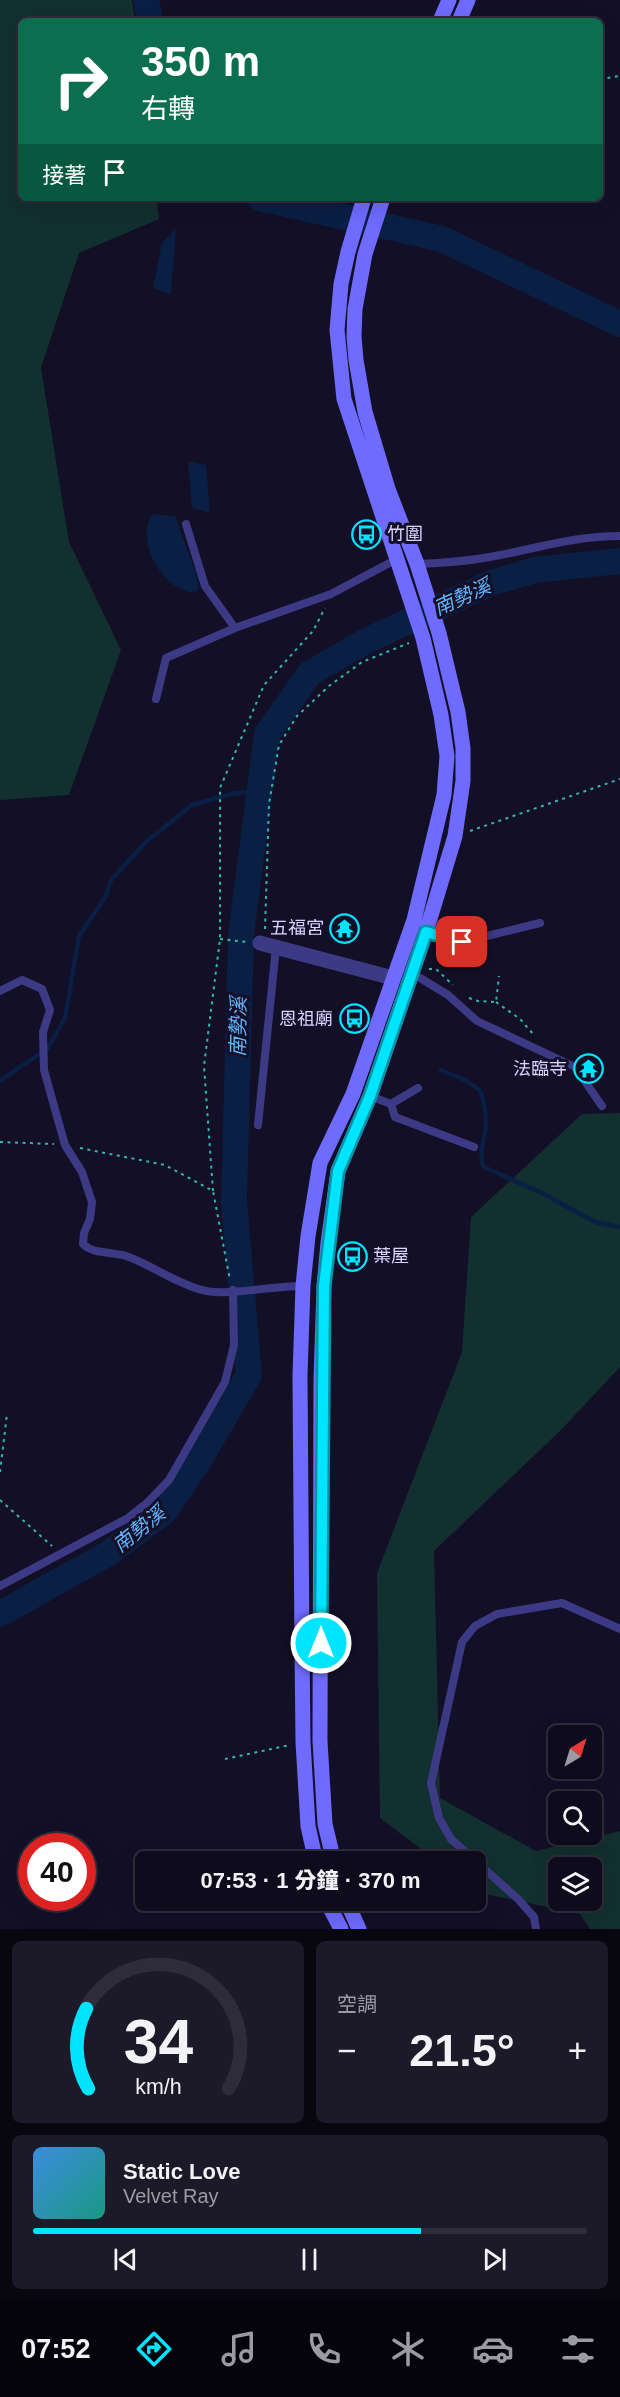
<!DOCTYPE html>
<html lang="zh-TW">
<meta charset="utf-8">
<style>
body{margin:0;font-family:Helvetica,"Noto Sans TC",sans-serif;background:#1c1929;color:#f1f3f6;height:100vh;display:flex;flex-direction:column;font-size:22px;white-space:nowrap}
*{box-sizing:border-box;margin:0}
p{font-size:20px;color:#9b9ba3}
.icon{flex:none;width:33px;height:33px;fill:none;stroke:currentColor;stroke-width:2;stroke-linecap:round;stroke-linejoin:round}
.map{position:relative;height:1929px;overflow:hidden}
.panel{display:flex;flex-direction:column;gap:12px;padding:12px;background:#08060f;flex:1}
.panel>*{flex:none}
.banner{position:absolute;left:18px;top:18px;width:585px;height:183px;border-radius:9px;box-shadow:0 6px 24px #0002,0 0 0 2px #2e2b3b;background:#0b6e4f;color:#fff;overflow:hidden}
.needle{width:39px;rotate:38deg}
.tools{position:absolute;left:548px;top:1725px;display:grid;gap:12px}
.tools a{display:grid;place-items:center;width:54px;height:54px;border-radius:9px;background:#0e0b1c;box-shadow:0 6px 24px #0002,0 0 0 2px #2e2b3b;font-size:30px}
.speed{position:absolute;left:18px;top:1833px;display:flex;gap:12px;font-size:30px;font-weight:700;text-align:center}
.speed>*{display:grid;place-content:center;width:78px;height:78px;border-radius:50%;background:#0e0b1c;box-shadow:0 6px 24px #0002,0 0 0 2px #2e2b3b;line-height:1}
.speed .limit{border:9px solid #d22;background:#fff;color:#111}
.pin{position:absolute;display:grid;place-items:center;width:51px;height:51px;color:#fff;margin:-26px;border-radius:12px;box-shadow:0 3px 9px #0006}
.me{position:absolute;width:66px;margin:-33px;rotate:0deg;stroke-linejoin:round;filter:drop-shadow(0 0 4px #0008)}
.turn{display:flex;align-items:center;gap:21px;height:126px;padding:0 24px;font-size:27px}
.turn .icon{width:78px;height:78px;stroke-width:2.5}
.turn b{display:block;font-size:42px;line-height:51px}
.then{display:flex;align-items:center;height:57px;padding:0 24px;background:#0003;gap:12px;font-size:22px}
.big{font-size:45px;font-weight:800;line-height:1.1}
.panel .tile{flex:1;display:flex;flex-direction:column;justify-content:center;gap:9px;min-width:0;padding:0 21px;border-radius:9px;background:#1c1929}
.panel .dial{align-items:center;gap:0}
.dial svg{height:156px;overflow:visible;fill:none;stroke:#2e2b3b;stroke-width:7;stroke-linecap:round;text-anchor:middle}
.dial text{fill:#f1f3f6;stroke:none}
.song{display:flex;align-items:center;gap:18px}
.cover{width:72px;height:72px;border-radius:9px;background:linear-gradient(135deg,hsl(210 70% 55%),hsl(170 70% 35%))}
.played{height:6px;border-radius:3px;background:linear-gradient(90deg,#00e5ff 70%,#2e2b3b 70%)}
.keys{display:flex;justify-content:space-around;direction:ltr}
.heat{display:flex;justify-content:space-between;align-items:center;font-size:33px;direction:ltr}
.panel .tiles{flex:1;display:grid;gap:12px;grid-template-columns:1fr 1fr}
.tile:last-child{grid-column:span 2}
.trip{position:absolute;left:135px;top:1851px;width:351px;height:60px;border-radius:9px;background:#0e0b1c;box-shadow:0 6px 24px #0002,0 0 0 2px #2e2b3b;font-weight:800;line-height:60px;text-align:center}
.dock{display:flex;height:96px;justify-content:space-around;align-items:center;background:#06040b;color:#9b9ba3}
.dock .icon{width:42px;height:42px}
.dock .current{color:#00e5ff}
.dock b{font-size:27px;color:#f1f3f6}
.map>svg:first-child{display:block}
.green{fill:#12302f;fill-rule:evenodd}
.water{fill:#0a1f44}
.lines{fill:none;stroke-linecap:round;stroke-linejoin:round}
.stream{stroke:#0a1f44;stroke-width:4.5}
.river{stroke:#0a1f44;stroke-width:26}
.path{stroke:#2fb8b0;stroke-width:2;stroke-dasharray:3 4.5;stroke-linecap:butt}
.lane{stroke:#3d3a85;stroke-width:8}
.street{stroke:#3d3a85;stroke-width:15}
.secondary{stroke:#6f6bff;stroke-width:15}
.route-casing{stroke:#0095a6;stroke-width:15}
.route{stroke:#00e5ff;stroke-width:10}
.labels{text-anchor:middle;dominant-baseline:central;stroke-width:6;stroke-linejoin:round;paint-order:stroke}
.poi-label{font-size:18px;fill:#d9d4ff;stroke:#130f26;text-anchor:end}
.water-label{font-size:20px;font-style:italic;fill:#62b6ff;stroke:#130f26}
</style>
<div class="map">
<svg width="620" height="1929" viewBox="0 0 620 1929">
<rect width="100%" height="100%" fill="#130f26"/>
<!-- green -->
<path class="green" d="M0,0h132l3,21h-114v177h136l2,21 -80,34 -38,115 28,174 52,108 -52,145 -69,5z
M620,1113v254l-59,63 -127,121 6,247 96,53 84,-20v98h-30l-10,-15 -104,-22v-30l-39,-1 -57,-43 -3,-245 85,-221 9,-135 111,-103zM558,1868h33v32h-33z"/>
<!-- water -->
<path class="water" d="M176,229l-5,65 -18,-6 9,-45z
M188,461l18,4 4,48 -18,-5z
M152,514l23,2 22,60 2,13 -5,4c-32,-4 -59,-51 -42,-79z"/>
<g class="lines">
<!-- stream -->
<path class="stream" d="M441,1070l24,10 15,10c4,11 6,22 6,34 -1,14 -8,30 -2,43l58,26 53,29 25,5
M0,1081l48,-33 17,-30 14,-82 27,-40 5,-16 36,-39 45,-36 40,-11 28,-4"/>
<!-- river -->
<path class="river" d="M146,0l4,21
M260,198l182,41 178,85
M0,1614l109,-61 56,-42 32,-47 52,-89 -15,-174 7,-266 26,-201 43,-61 58,-33 123,-57 44,-13 85,-9"/>
<!-- path -->
<path class="path" d="M600,79l20,-3
M470,831l150,-52
M265,929l4,-125 10,-59 18,-29 32,-30 33,-24 47,-19
M220,939l27,3
M429,969h7l17,16
M469,998l9,3 18,1 3,-26
M496,1002l24,17 14,16
M0,1142l54,2
M80,1148l85,17 48,26 17,89
M213,1191l-9,-125 16,-127v-151l44,-103 49,-54 12,-23
M0,1472l7,-58
M0,1500l52,46
M225,1759l65,-14"/>
<!-- lane -->
<path class="lane" d="M186,524l19,62 30,42 96,-34 66,-35
M417,564c28,-1 55,-3 83,-9 42,-8 76,-19 120,-19
M156,699l10,-41 69,-30
M426,932l36,10 78,-19
M412,973l36,22 29,26 98,46 27,39
M0,991l22,-11 20,9 8,21 -7,22 1,38 21,75 17,27 10,30 -2,17 -6,14 -1,11c11,11 28,7 43,12 26,9 49,27 76,34 21,7 75,-5 101,-4
M370,1096l21,8 4,13 79,30
M391,1104l27,-16
M258,1125l18,-178
M0,1586l128,-68 19,-15 22,-23 56,-98 9,-37 -1,-55
M536,1929l-2,-12 -16,-18 -67,-60 -12,-21 -8,-35 31,-141 13,-16 22,-12 65,-11 58,26"/>
<!-- street -->
<path class="street" d="M260,943l133,35"/>
<!-- secondary -->
<path class="secondary" d="M440,21l9,-21
M459,21l9,-21
M316,1862l-8,-36 -5,-84 -1,-94 -2,-273 3,-89 5,-50 12,-73 33,-69 61,-174 30,-125 3,-39 -6,-41 -18,-77 -79,-239 -7,-69 4,-46 7,-32 16,-54
M334,1862l-9,-38 -5,-83 1,-362 3,-93 4,-43 10,-72 32,-75 56,-164 29,-96 8,-55v-33l-5,-36 -19,-79 -22,-69 -29,-75 -23,-77 -9,-52 -2,-24 1,-27 10,-55 18,-56
M326,1900l15,29
M346,1900l13,29"/>
</g>
<g class="lines">
<defs>
<path id="route" d="M321,1643l3,-357 14,-115 32,-75 56,-164 36,10"/>
</defs>
<!-- route casing -->
<use href="#route" class="route-casing"/>
<!-- route -->
<use href="#route" class="route"/>
</g>
<!-- icons -->
<defs>
<symbol id="bus-ring" viewBox="-11 -11 22 22"><circle r="9.5" fill="#130f26" stroke="#00e5ff" stroke-width="1.5"/><path d="M-5-6H5V4H4V6H2V4H-2V6H-4V4H-5ZM-3.5-4V0h7V-4ZM-3.5 1.2v1.5H-2V1.2ZM2 1.2v1.5H3.5V1.2Z" fill="#00e5ff"/></symbol>
<symbol id="temple-ring" viewBox="-11 -11 22 22"><circle r="9.5" fill="#130f26" stroke="#00e5ff" stroke-width="1.5"/><path d="M0-6L5-2H3V0L6.5 2.5H4V6H1.5V3h-3V6H-4V2.5H-6.5L-3 0V-2H-5Z" fill="#00e5ff"/></symbol>
</defs>
<g fill-rule="evenodd">
<use href="#bus-ring" x="350" y="518" width="33" height="33"/>
<use href="#temple-ring" x="328" y="912" width="33" height="33"/>
<use href="#bus-ring" x="338" y="1002" width="33" height="33"/>
<use href="#temple-ring" x="572" y="1052" width="33" height="33"/>
<use href="#bus-ring" x="336" y="1240" width="33" height="33"/>
</g>
<g class="labels">
<!-- poi labels -->
<g class="poi-label">
<text x="387" y="534" text-anchor="start">竹圍</text>
<text x="324" y="928">五福宮</text>
<text x="333" y="1019">恩祖廟</text>
<text x="567" y="1069">法臨寺</text>
<text x="373" y="1256" text-anchor="start">葉屋</text>
</g>
<!-- water labels -->
<g class="water-label">
<text transform="translate(462 597) rotate(-24)">南勢溪</text>
<text transform="translate(238 1027) rotate(-89)">南勢溪</text>
<text transform="translate(139 1529) rotate(-39)">南勢溪</text>
</g>
</g>
</svg>
<div class="tools">
<a><svg class="needle" viewBox="-14 -14 28 28"><path d="M0-13l5 13h-10z" fill="#e53935"/><path d="M0 13l5-13h-10z" fill="#9b9ba3"/></svg></a>
<a><svg class="icon" aria-label="search" viewBox="0 0 24 24"><circle cx="10" cy="10" r="6"/><path d="M15 15l6 6"/></svg></a>
<a><svg class="icon" aria-label="layers" viewBox="0 0 24 24"><path d="M12 4l9 5-9 5-9-5zM3 14l9 5 9-5"/></svg></a>
</div>
<div class="speed"><div class="limit">40</div></div>
<div class="pin" style="left:462px;top:942px;background:#d93025"><svg class="icon" aria-label="arrive" viewBox="0 0 24 24"><path d="M6 21V4h12l-3 4 3 4H6"/></svg></div>
<svg class="me" style="left:321px;top:1643px" viewBox="-20 -20 40 40"><circle r="17" fill="#00e5ff" stroke="#fff" stroke-width="3"/><path d="M0-11L8 9 0 5-8 9z" fill="#fff"/></svg>
<div class="trip">07:53 · 1 分鐘 · 370 m</div>
<div class="banner">
<div class="turn"><svg class="icon" aria-label="right" viewBox="0 0 24 24"><path d="M7 20v-9h11M14 6l5 5-5 5"/></svg><div><b>350 m</b>右轉</div></div>
<div class="then">接著<svg class="icon" aria-label="arrive" viewBox="0 0 24 24"><path d="M6 21V4h12l-3 4 3 4H6"/></svg></div>
</div>
</div>
<section class="panel">
<div class="tiles">
<div class="tile dial"><svg viewBox="0 0 100 80">
<path d="M14 69A42 42 0 1 1 86 69"/>
<path d="M14 69A42 42 0 0 1 13 28" stroke="#00e5ff"/>
<text x="50" y="56" font-size="32" font-weight="700">34</text>
<text x="50" y="72" font-size="11">km/h</text>
</svg></div>
<div class="tile"><p>空調</p>
<div class="heat"><a>−</a><b class="big">21.5°</b><a>+</a></div>
</div>
<div class="tile">
<div class="song"><i class="cover"></i><div><b>Static Love</b><p>Velvet Ray</p></div></div>
<div class="played"></div>
<div class="keys"><svg class="icon" aria-label="previous" viewBox="0 0 24 24"><path d="M18 5L8 12l10 7zM5 5v14"/></svg><svg class="icon" aria-label="pause" viewBox="0 0 24 24"><path d="M8 5v14M16 5v14"/></svg><svg class="icon" aria-label="next" viewBox="0 0 24 24"><path d="M6 5l10 7-10 7zM19 5v14"/></svg></div>
</div>
</div>
</section>
<nav class="dock">
<b>07:52</b>
<svg class="icon current" aria-label="directions" viewBox="0 0 24 24"><path d="M12 3l9 9-9 9-9-9zM9 14v-3h6M13 9l2 2-2 2"/></svg>
<svg class="icon" aria-label="music" viewBox="0 0 24 24"><path d="M9 18V5l10-2v13"/><circle cx="6" cy="18" r="3"/><circle cx="16" cy="16" r="3"/></svg>
<svg class="icon" aria-label="phone" viewBox="0 0 24 24"><path d="M5 4h4l2 5-3 2q2 4 5 5l2-3 5 2v4C11 20 4 13 5 4z"/></svg>
<svg class="icon" aria-label="climate" viewBox="0 0 24 24"><path d="M12 3v18M4 7l16 10M4 17L20 7"/></svg>
<svg class="icon" aria-label="car" viewBox="0 0 24 24"><path d="M5 17H2v-5l4-1 3-4h7l3 4 3 1v5h-3M9 17h6M6 11h13"/><circle cx="7" cy="17" r="2"/><circle cx="17" cy="17" r="2"/></svg>
<svg class="icon" aria-label="filters" viewBox="0 0 24 24"><path d="M4 7h16M4 17h16"/><circle cx="9" cy="7" r="2"/><circle cx="15" cy="17" r="2"/></svg>
</nav>
